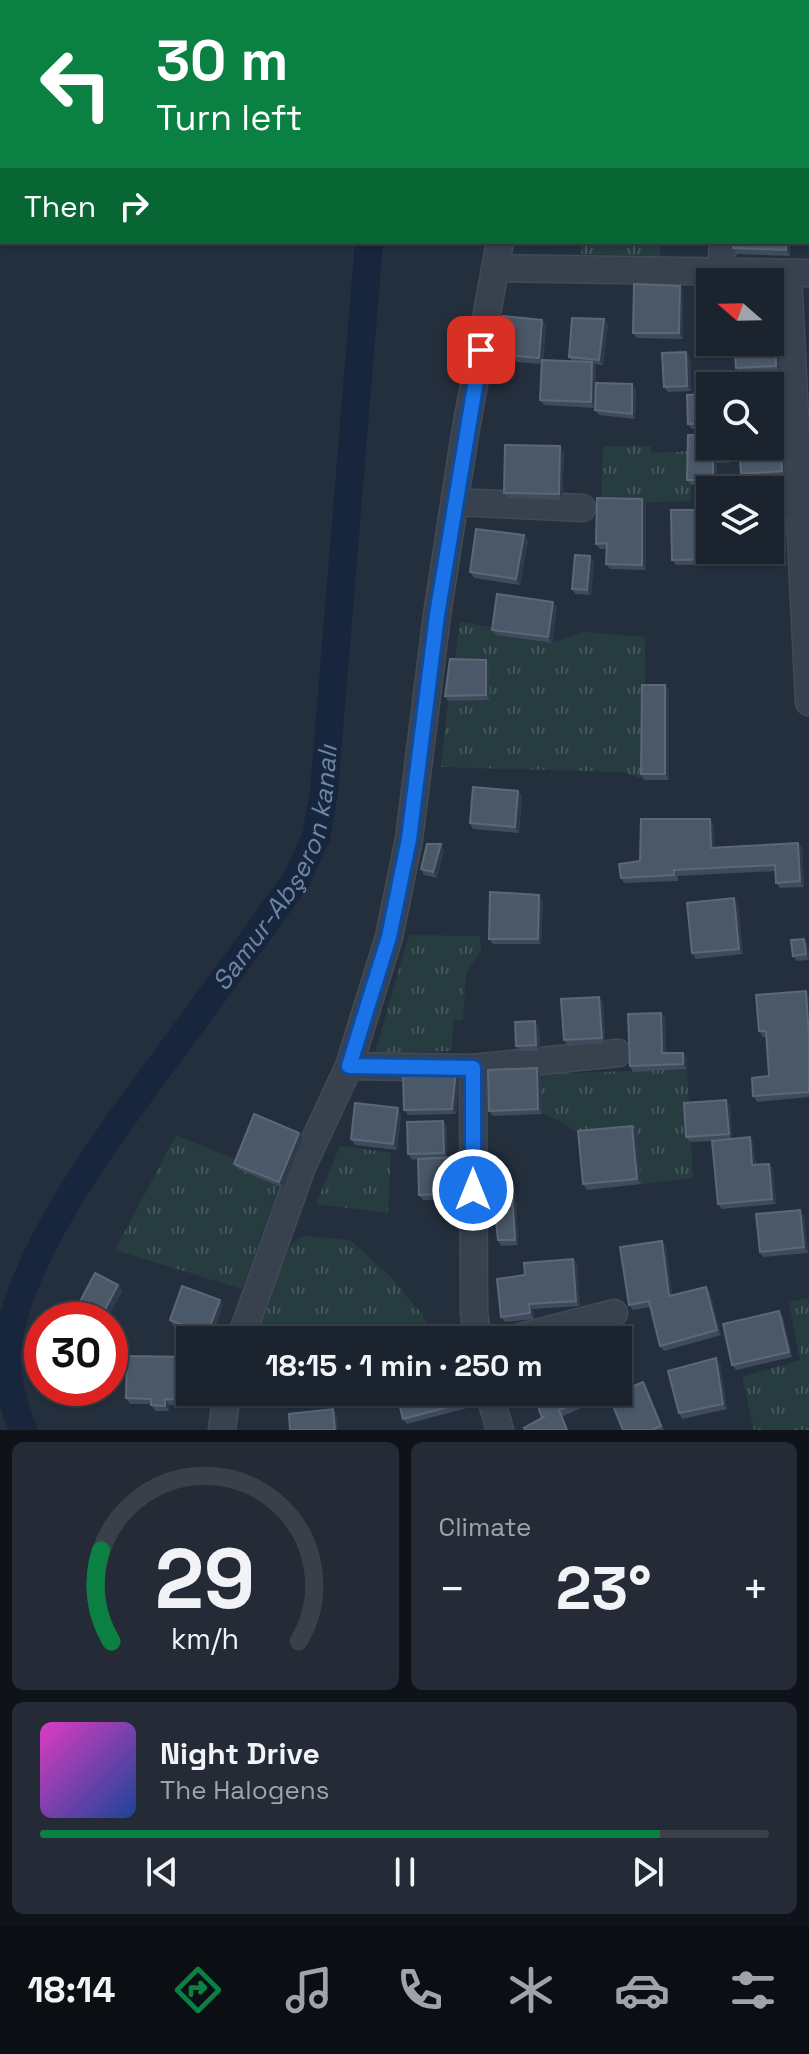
<!DOCTYPE html>
<meta charset="utf-8">
<style>
body{margin:0;font-family:"Space Grotesk",sans-serif;background:#242b36;color:#f1f3f6;height:100vh;display:flex;flex-direction:column;font-size:30px;white-space:nowrap}
*{box-sizing:border-box;margin:0}
p{font-size:26px;color:#a0a4aa}
.icon{flex:none;width:44px;height:44px;fill:none;stroke:currentColor;stroke-width:2;stroke-linecap:round;stroke-linejoin:round}
.map{position:relative;height:1430px;overflow:hidden}
.side{display:flex;flex-direction:column;gap:12px;padding:12px;background:#0f1319;flex:1}
.side>*{flex:none}
.hud{position:absolute;left:0px;top:0px;width:810px;height:244px;box-shadow:0 2px 6px #0004,0 0 0 2px #39404a;background:#0b8043;color:#fff;overflow:hidden}
.needle{width:52px;rotate:290deg}
.buttons{position:absolute;left:696px;top:268px;display:grid;gap:16px}
.buttons a{display:grid;place-items:center;width:88px;height:88px;border-radius:0px;background:#1b232e;box-shadow:0 2px 6px #0004,0 0 0 2px #39404a;font-size:40px}
.speed{position:absolute;left:24px;top:1302px;display:flex;gap:16px;font-size:40px;font-weight:700;text-align:center}
.speed>*{display:grid;place-content:center;width:104px;height:104px;border-radius:50%;background:#1b232e;box-shadow:0 2px 6px #0004,0 0 0 2px #39404a;line-height:1}
.speed .limit{border:12px solid #d22;background:#fff;color:#111}
.pin{position:absolute;display:grid;place-items:center;width:68px;height:68px;color:#fff;margin:-34px;border-radius:16px;box-shadow:0 4px 12px #0006}
.me{position:absolute;width:88px;margin:-44px;rotate:0deg;stroke-linejoin:round;filter:drop-shadow(0 0 6px #0008)}
.turn{display:flex;align-items:center;gap:28px;height:168px;padding:0 24px;font-size:36px}
.turn .icon{width:104px;height:104px;stroke-width:2.5}
.turn b{display:block;font-size:56px;line-height:68px}
.then{display:flex;align-items:center;height:76px;padding:0 24px;background:#0003;gap:16px;font-size:30px}
.big{font-size:60px;font-weight:700;line-height:1.1}
.side .widget{flex:1;display:flex;flex-direction:column;justify-content:center;gap:12px;min-width:0;padding:0 28px;border-radius:12px;background:#242b36}
.side .dial{align-items:center;gap:0}
.dial svg{height:208px;overflow:visible;fill:none;stroke:#39404a;stroke-width:7;stroke-linecap:round;text-anchor:middle}
.dial text{fill:#f1f3f6;stroke:none}
.song{display:flex;align-items:center;gap:24px}
.cover{width:96px;height:96px;border-radius:12px;background:linear-gradient(135deg,hsl(310 70% 55%),hsl(220 70% 35%))}
.played{height:8px;border-radius:4px;background:linear-gradient(90deg,#0b8043 85%,#39404a 85%)}
.keys{display:flex;justify-content:space-around;direction:ltr}
.heat{display:flex;justify-content:space-between;align-items:center;font-size:44px;direction:ltr}
.side .tiles{flex:1;display:grid;gap:12px;grid-template-columns:1fr 1fr}
.widget:last-child{grid-column:span 2}
.trip{position:absolute;left:176px;top:1326px;width:456px;height:80px;border-radius:0px;background:#1b232e;box-shadow:0 2px 6px #0004,0 0 0 2px #39404a;font-weight:700;line-height:80px;text-align:center}
.tab-bar{display:flex;height:128px;justify-content:space-around;align-items:center;background:#0b0e12;color:#a0a4aa}
.tab-bar .icon{width:56px;height:56px}
.tab-bar .active{color:#0b8043}
.tab-bar b{font-size:36px;color:#f1f3f6}
.map>svg:first-child{display:block}
.grass{fill:url(#grass-tufts)}
.lines{fill:none;stroke-linecap:round;stroke-linejoin:round}
.canal{stroke:#17263c;stroke-width:28}
.minor-casing{stroke:#414a57;stroke-width:29}
.minor{stroke:#38414e;stroke-width:26}
.wall{fill:#3f4b5c}
.shaded-wall{fill:#2f3b4b}
.building{fill:#4b5868;stroke:#5c6777;stroke-width:2}
.route-casing{stroke:#114b97;stroke-width:20}
.route{stroke:#1a73e8;stroke-width:14}
.labels{text-anchor:middle;dominant-baseline:central;stroke-width:8;stroke-linejoin:round;paint-order:stroke}
.water-label{font-size:26px;font-style:italic;fill:#6d86a8;stroke:#1d2633}
</style>
<div class="map">
<svg width="809" height="1430" viewBox="0 0 809 1430">
<defs>
<pattern id="grass-tufts" width="24" height="20" patternUnits="userSpaceOnUse" patternTransform="scale(2)"><rect width="24" height="20" fill="#263c3f"/><path d="M3 7l-1-3M5 7V3M7 7l1-3M15 17l-1-3M17 17v-4M19 17l1-3" fill="none" stroke="#435659"/></pattern>
</defs>
<rect width="100%" height="100%" fill="#242f3e"/>
<!-- grass -->
<path class="grass" d="M582,242h78v14l-79,-2z
M603,446h47l2,7 39,-2v50l-90,3z
M460,622l37,6 -1,7 56,8 31,-11 62,5v143l-22,-8 -182,-5 7,-66 42,-2 -36,-35z
M409,935l71,1 1,14 -15,23 -3,47h-10l-1,31 -77,2z
M687,1069l6,109 -52,6 -5,-53 -54,5 -22,-15 -18,-7 -2,-40z
M176,1135l65,27 38,24 -37,103 -127,-39z
M340,1146l51,7 -3,60 -72,-9z
M303,1236l47,4 40,36 32,38 14,26h-180l4,-19 30,-76z
M809,1298v132h-55l-12,-53 58,-17 -11,-58z"/>
<g class="lines">
<!-- canal -->
<g class="canal">
<path d="M389,2v-2"/>
<path id="s1" d="M23,1430c-9,-22 -19,-59 -16,-83 14,-96 103,-213 160,-290 43,-59 86,-117 129,-177l20,-43 8,-46 45,-549"/>
</g>
<defs>
<path id="minor" d="M540,2v-2
M761,2v-2
M495,268l314,5
M721,273l2,-31
M788,273l21,429
M455,502l127,6
M349,1066l124,2 145,-15
M473,1068l1,245 4,27
M240,1340l62,-173 47,-101 40,-129 20,-98 28,-224 28,-181 35,-192
M509,1340l105,-27
M489,1392l11,38
M222,1430l5,-38"/>
</defs>
<!-- minor casing -->
<use href="#minor" class="minor-casing"/>
<!-- minor -->
<use href="#minor" class="minor"/>
</g>
<!-- wall -->
<path class="wall" d="M733,242h57v14l-53,-2 -4,-6z
M710,286v46h-12l-3,-5z
M683,291v48l-46,-1 -4,-5z
M775,322l3,5 2,44 -40,2 -4,-5z
M608,324l-5,41 -9,-1 2,3 -2,41 -50,-3 -4,-5 2,-36 -38,-3 -4,-6 46,-30 -3,35 29,1 -3,-4z
M686,352l4,6 1,33 -23,1 -4,-5z
M636,389l-1,30 -36,-4 -4,-5z
M710,394v35h-18l-4,-5z
M779,431l4,6 2,39 -40,3 -4,-5z
M710,446h21l-1,17h-13v23l-26,-1 -4,-5z
M564,452l-2,48 -54,-2 -4,-5z
M783,492l3,6 1,19 -17,1v-25z
M642,499l4,5v66l-36,-1 -4,-5v-15h-6l-4,-5z
M528,540l-8,45 -46,-7 -4,-6z
M710,550h18v14l-52,1 -4,-5z
M594,561l-3,34 -16,-1 -3,-5z
M557,607l-5,36 -56,-8 -4,-5z
M490,666v34l-42,1 -3,-5z
M665,685l4,5v90h-24l-4,-6z
M518,791l4,5 -3,37 -46,-4 -3,-6z
M714,825v22l84,-4 4,5 2,39 -24,1 -4,-5v-12l-98,5v5l-54,2 -3,-5 19,-17z
M441,844l3,6 -7,28 -13,-3 -3,-6z
M543,900l-2,44h-48l-4,-5z
M738,904l5,50 -47,5 -4,-6z
M808,944l1,16 -12,1 -4,-5z
M809,996v101l-52,5 -4,-6 16,-20 -3,-39h-3l-4,-6z
M599,997l4,5 2,41 -37,3 -4,-6z
M661,1013l4,5 1,35h17l4,5v11l-54,3 -3,-6z
M535,1021l4,6 1,24h-20l-4,-5z
M456,1070l3,5 -3,39 -48,1 -4,-5z
M540,1074l2,40 -49,2 -4,-5z
M726,1100l4,5 2,34 18,-2 3,6 3,22 13,-1 4,5 3,35 -54,5 -4,-5 -5,-63 -23,1 -4,-5z
M401,1114l-4,36 -42,-5 -4,-6z
M443,1121l4,6v30h13l4,5 1,37 -42,1 -4,-5 -1,-36 -6,1 -4,-6z
M636,1131l5,53 -54,6 -4,-6z
M299,1133l4,5 -20,50 -45,-19 -4,-5z
M512,1190l4,5 2,50 -17,1 -3,-6z
M804,1216l4,37 -45,4 -3,-5z
M666,1246l6,49 34,-8 4,5 11,43 -57,16 -4,-5 -10,-39 -17,3 -4,-5z
M573,1259l4,5 3,42 -47,3 1,10 -29,3 -4,-5 24,-42z
M118,1285l4,6 -16,29 -25,-1 -6,-8z
M223,1305l-12,35 -37,-14 -4,-6z
M783,1317l9,40 -56,13 -4,-5z
M618,1346l14,41 11,-5 4,6 17,42h-41l-13,-32 -18,6 -4,-5 -2,-7h32z
M716,1358l4,6 7,45 -45,10 -3,-6z
M193,1392v13h-24v6h-14l-4,-7h-21l-4,-6z
M474,1392l4,13 -71,19 -4,-5z
M533,1392h41l7,16 -18,8 -21,2z"/>
<!-- shaded-wall -->
<path class="shaded-wall" d="M786,242h4v14l-4,-6z
M680,286l3,5v48l-4,-6z
M604,319l4,5 -5,41 -4,-5z
M542,320l4,5 -3,39 -4,-6z
M775,322l3,5 2,44 -4,-5z
M686,352l4,6 1,33 -4,-5z
M592,362l4,5 -2,41 -3,-6z
M632,384l4,5 -1,30 -3,-5z
M779,431l4,6 2,39 -3,-5z
M560,446l4,6 -2,48 -3,-6z
M727,446h4l-1,17 -4,-5z
M713,458l4,5v23l-4,-6z
M783,492l3,6 1,19 -4,-5z
M642,499l4,5v66l-4,-5z
M524,535l4,5 -8,45 -4,-6z
M724,550h4v14l-4,-5z
M590,556l4,5 -3,34 -4,-5z
M553,602l4,5 -5,36 -4,-6z
M486,660l4,6v34l-4,-5z
M665,685l4,5v90l-4,-6z
M518,791l4,5 -3,37 -4,-6z
M710,819l4,6 1,28 -4,-5z
M798,843l4,5 2,39 -4,-6z
M441,844l3,6 -7,28 -4,-6z
M539,895l4,5 -2,44 -3,-5z
M734,898l4,6 5,50 -4,-5z
M804,939l4,5 1,15 -3,-5z
M806,991l3,5v43z
M599,997l4,5 2,41 -3,-5z
M661,1013l4,5 1,41 -4,-6z
M535,1021l4,6 1,24 -4,-6z
M683,1053l4,5v11l-4,-5z
M537,1068l3,6 2,40 -4,-5z
M456,1070l3,5 -3,39 -4,-5z
M726,1100l4,5 2,35 -3,-6z
M398,1108l3,6 -4,36 -4,-6z
M443,1121l4,6v31l-3,-5z
M632,1126l4,5 5,53 -4,-5z
M299,1133l4,5 -20,50 -4,-6z
M750,1137l3,6 3,28 -4,-6z
M460,1157l4,5 1,37 -3,-6z
M769,1164l4,5 3,35 -4,-5z
M512,1190l4,5 2,50 -3,-5z
M800,1210l4,6 4,37 -4,-6z
M662,1241l4,5 7,55 -4,-5z
M573,1259l4,5 3,42 -4,-5z
M118,1285l4,6 -16,29h-3l-2,-3z
M706,1287l4,5 11,43 -4,-5z
M220,1300l3,5 -12,35 -4,-6z
M529,1304l4,5 1,10 -4,-6z
M779,1311l4,6 9,40 -3,-5z
M618,1346l15,44 -4,-6 -11,-32z
M190,1357v35h3v13l-4,-5z
M716,1358l4,6 7,45 -4,-5z
M643,1382l4,6 17,42 -3,-4z
M165,1399l4,6v6l-4,-5z
M333,1409l4,6 1,15h-3z"/>
<!-- building -->
<path class="building" d="M571,0h3l23,2h-26z
M809,90v55h-1v-42z
M733,242h53v8l-53,-2z
M634,284l46,2 -1,47h-46z
M696,286h14v40l-15,1z
M503,316l39,4 -3,38 -39,-3z
M572,318l32,1 -5,41 -30,-3z
M770,322h5l1,44 -40,2 -2,-26h36z
M686,352l1,34 -23,1 -2,-34z
M542,360l50,2 -1,40 -51,-2z
M596,383l36,1v30l-37,-4z
M710,394v29l-22,1 -1,-29z
M779,431l3,40 -41,3 -2,-28h31v-14z
M688,435l22,1v10h17l-1,12h-13v22h-26z
M505,445l55,1 -1,48 -55,-1z
M783,492v20l-13,1v-20z
M597,498l45,1v66l-36,-1 1,-21 -11,1z
M671,510h39v40h14v9l-52,1z
M476,529l48,6 -8,44 -46,-7z
M575,555l15,1 -3,34 -15,-1z
M497,594l56,8 -5,35 -56,-7z
M450,659l36,1v35l-41,1z
M642,685h23v89h-24z
M473,787l45,4 -3,36 -45,-4z
M641,819h69l1,29 87,-5 2,38 -24,2 -1,-18 -101,5v5l-53,3 -2,-14 21,-3z
M427,844h14l-8,28 -12,-3z
M490,892l49,3 -1,44h-49z
M734,898l5,51 -47,4 -5,-50z
M804,939l2,15 -13,2 -2,-16z
M806,991l3,48v53l-56,4 -1,-18 17,-2 -3,-45h-7l-3,-36z
M599,997l3,41 -38,2 -3,-41z
M661,1013l1,40h21v11l-53,2 -2,-52z
M535,1021l1,24 -20,1 -1,-24z
M537,1068l1,41 -49,2 -1,-41z
M456,1070l-4,39 -48,1 -1,-37z
M726,1100l3,34 -43,3 -2,-34z
M355,1103l43,5 -5,36 -42,-5z
M254,1114l45,19 -20,49 -45,-18z
M443,1121l1,32 -36,1 -1,-32z
M632,1126l5,53 -54,5 -5,-53z
M750,1137l2,28 17,-1 3,35 -54,5 -6,-63z
M460,1157l2,36 -43,2 -1,-36z
M512,1190l3,50h-17l-5,-49z
M800,1210l4,37 -44,5 -4,-38z
M662,1241l7,55 37,-9 11,43 -57,16 -11,-45 -20,4 -9,-58z
M573,1259l3,42 -47,3 1,9 -29,4 -4,-38 28,-4 -1,-12z
M95,1273l23,12 -17,32 -24,-3 -2,-3z
M182,1286l38,14 -13,34 -37,-14z
M779,1311l10,41 -57,13 -9,-41z
M618,1352l11,32 -11,4z
M127,1356l63,1 -1,43 -24,-1v7l-14,-1v-6l-25,-1z
M716,1358l7,46 -44,9 -11,-42z
M643,1382l18,44 -10,4h-28l-14,-34z
M396,1392h76l2,8 -71,19z
M533,1392h40l4,11 -18,7 8,20h-42l-1,-2 21,-12 -3,2z
M586,1392h21l-19,7z
M333,1409l2,21h-45l-1,-16z"/>
<g class="lines">
<defs>
<path id="route" d="M473,1190v-122l-124,-2 40,-129 20,-98 28,-224 44,-265"/>
</defs>
<!-- route casing -->
<use href="#route" class="route-casing"/>
<!-- route -->
<use href="#route" class="route"/>
</g>
<g class="labels">
<!-- water labels -->
<g class="water-label">
<text stroke="none"><textPath href="#s1" startOffset="642">Samur-Abşeron kanalı</textPath></text>
</g>
</g>
</svg>
<div class="buttons">
<a><svg class="needle" viewBox="-14 -14 28 28"><path d="M0-13l5 13h-10z" fill="#e53935"/><path d="M0 13l5-13h-10z" fill="#a0a4aa"/></svg></a>
<a><svg class="icon" aria-label="search" viewBox="0 0 24 24"><circle cx="10" cy="10" r="6"/><path d="M15 15l6 6"/></svg></a>
<a><svg class="icon" aria-label="layers" viewBox="0 0 24 24"><path d="M12 4l9 5-9 5-9-5zM3 14l9 5 9-5"/></svg></a>
</div>
<div class="speed"><div class="limit">30</div></div>
<div class="pin" style="left:481px;top:350px;background:#d93025"><svg class="icon" aria-label="arrive" viewBox="0 0 24 24"><path d="M6 21V4h12l-3 4 3 4H6"/></svg></div>
<svg class="me" style="left:473px;top:1190px" viewBox="-20 -20 40 40"><circle r="17" fill="#1a73e8" stroke="#fff" stroke-width="3"/><path d="M0-11L8 9 0 5-8 9z" fill="#fff"/></svg>
<div class="trip">18:15 · 1 min · 250 m</div>
<div class="hud">
<div class="turn"><svg class="icon" aria-label="left" viewBox="0 0 24 24"><path d="M17 20v-9H6M10 6l-5 5 5 5"/></svg><div><b>30 m</b>Turn left</div></div>
<div class="then">Then<svg class="icon" aria-label="right" viewBox="0 0 24 24"><path d="M7 20v-9h11M14 6l5 5-5 5"/></svg></div>
</div>
</div>
<section class="side">
<div class="tiles">
<div class="widget dial"><svg viewBox="0 0 100 80">
<path d="M14 69A42 42 0 1 1 86 69"/>
<path d="M14 69A42 42 0 0 1 10 34" stroke="#0b8043"/>
<text x="50" y="56" font-size="32" font-weight="700">29</text>
<text x="50" y="72" font-size="11">km/h</text>
</svg></div>
<div class="widget"><p>Climate</p>
<div class="heat"><a>−</a><b class="big">23°</b><a>+</a></div>
</div>
<div class="widget">
<div class="song"><i class="cover"></i><div><b>Night Drive</b><p>The Halogens</p></div></div>
<div class="played"></div>
<div class="keys"><svg class="icon" aria-label="previous" viewBox="0 0 24 24"><path d="M18 5L8 12l10 7zM5 5v14"/></svg><svg class="icon" aria-label="pause" viewBox="0 0 24 24"><path d="M8 5v14M16 5v14"/></svg><svg class="icon" aria-label="next" viewBox="0 0 24 24"><path d="M6 5l10 7-10 7zM19 5v14"/></svg></div>
</div>
</div>
</section>
<nav class="tab-bar">
<b>18:14</b>
<svg class="icon active" aria-label="directions" viewBox="0 0 24 24"><path d="M12 3l9 9-9 9-9-9zM9 14v-3h6M13 9l2 2-2 2"/></svg>
<svg class="icon" aria-label="music" viewBox="0 0 24 24"><path d="M9 18V5l10-2v13"/><circle cx="6" cy="18" r="3"/><circle cx="16" cy="16" r="3"/></svg>
<svg class="icon" aria-label="phone" viewBox="0 0 24 24"><path d="M5 4h4l2 5-3 2q2 4 5 5l2-3 5 2v4C11 20 4 13 5 4z"/></svg>
<svg class="icon" aria-label="climate" viewBox="0 0 24 24"><path d="M12 3v18M4 7l16 10M4 17L20 7"/></svg>
<svg class="icon" aria-label="car" viewBox="0 0 24 24"><path d="M5 17H2v-5l4-1 3-4h7l3 4 3 1v5h-3M9 17h6M6 11h13"/><circle cx="7" cy="17" r="2"/><circle cx="17" cy="17" r="2"/></svg>
<svg class="icon" aria-label="filters" viewBox="0 0 24 24"><path d="M4 7h16M4 17h16"/><circle cx="9" cy="7" r="2"/><circle cx="15" cy="17" r="2"/></svg>
</nav>
